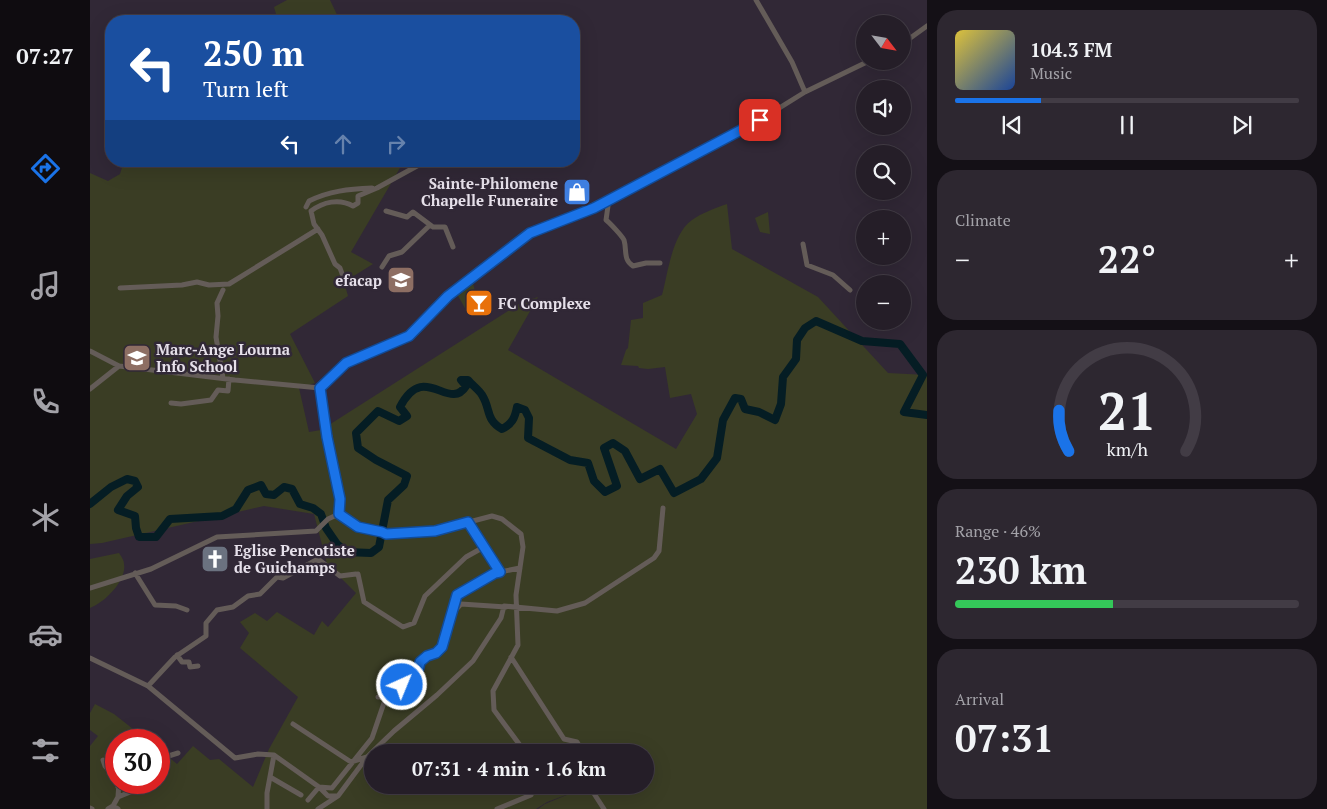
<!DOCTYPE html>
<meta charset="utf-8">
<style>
body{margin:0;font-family:"PT Serif",serif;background:#2d2730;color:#f1f3f6;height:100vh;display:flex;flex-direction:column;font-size:19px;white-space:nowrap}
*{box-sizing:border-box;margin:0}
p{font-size:16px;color:#a3a2a8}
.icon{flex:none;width:28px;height:28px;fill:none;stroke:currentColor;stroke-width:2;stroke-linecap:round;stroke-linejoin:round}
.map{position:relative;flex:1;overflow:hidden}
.sheet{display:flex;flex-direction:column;gap:10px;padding:10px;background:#141016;width:400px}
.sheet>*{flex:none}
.guide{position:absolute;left:15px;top:15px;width:475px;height:152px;border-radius:20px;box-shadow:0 5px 20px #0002,0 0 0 1px #423c45;background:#1a4fa0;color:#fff;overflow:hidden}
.needle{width:32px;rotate:121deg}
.tools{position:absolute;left:766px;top:15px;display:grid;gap:10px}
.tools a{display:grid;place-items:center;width:55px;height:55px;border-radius:50%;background:#251e28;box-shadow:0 5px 20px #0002,0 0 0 1px #423c45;font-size:25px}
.speed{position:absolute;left:15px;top:729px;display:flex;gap:10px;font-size:25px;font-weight:700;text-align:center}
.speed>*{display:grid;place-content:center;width:65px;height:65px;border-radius:50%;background:#251e28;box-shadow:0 5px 20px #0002,0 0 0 1px #423c45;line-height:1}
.speed .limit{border:8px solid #d22;background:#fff;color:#111}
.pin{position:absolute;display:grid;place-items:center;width:42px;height:42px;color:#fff;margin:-21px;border-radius:10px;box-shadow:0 2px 8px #0006}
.me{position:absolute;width:55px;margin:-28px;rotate:44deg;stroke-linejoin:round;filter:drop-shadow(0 0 4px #0008)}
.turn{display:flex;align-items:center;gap:18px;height:105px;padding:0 15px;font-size:22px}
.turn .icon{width:65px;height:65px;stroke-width:2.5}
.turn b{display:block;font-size:35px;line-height:42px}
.lanes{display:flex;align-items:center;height:48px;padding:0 15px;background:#0003;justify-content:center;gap:25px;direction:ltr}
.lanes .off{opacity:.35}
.big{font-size:38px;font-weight:700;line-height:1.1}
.sheet .widget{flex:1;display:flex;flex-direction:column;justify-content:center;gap:8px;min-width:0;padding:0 18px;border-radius:20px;background:#2d2730}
.sheet .dial{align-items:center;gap:0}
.dial svg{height:130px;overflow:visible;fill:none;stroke:#423c45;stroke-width:7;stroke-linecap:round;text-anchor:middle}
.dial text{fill:#f1f3f6;stroke:none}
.song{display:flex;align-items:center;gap:15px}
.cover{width:60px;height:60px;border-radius:8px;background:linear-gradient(135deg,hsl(50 70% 55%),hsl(220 70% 35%))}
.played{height:5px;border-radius:2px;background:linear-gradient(90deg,#1a73e8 25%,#423c45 25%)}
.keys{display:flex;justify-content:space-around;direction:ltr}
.heat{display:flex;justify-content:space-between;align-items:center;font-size:28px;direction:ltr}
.charge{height:8px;border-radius:4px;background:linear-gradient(90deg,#34c759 46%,#423c45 0)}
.trip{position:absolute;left:274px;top:744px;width:290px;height:50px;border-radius:25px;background:#251e28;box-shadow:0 5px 20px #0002,0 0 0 1px #423c45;font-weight:700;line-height:50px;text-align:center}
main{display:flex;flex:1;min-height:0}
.tab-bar{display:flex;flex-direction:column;width:90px;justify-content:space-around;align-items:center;background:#0f0c10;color:#a3a2a8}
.tab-bar .icon{width:35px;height:35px}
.tab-bar .current{color:#1a73e8}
.tab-bar b{font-size:22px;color:#f1f3f6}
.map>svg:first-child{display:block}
.green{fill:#3a3d24;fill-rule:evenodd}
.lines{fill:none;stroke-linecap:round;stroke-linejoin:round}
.river{stroke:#051d24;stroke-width:8}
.minor{stroke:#645c58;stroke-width:5}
.route-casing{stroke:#114b97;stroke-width:12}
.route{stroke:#1a73e8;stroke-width:9}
.labels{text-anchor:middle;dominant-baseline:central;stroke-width:5;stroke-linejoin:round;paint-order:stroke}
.poi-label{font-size:15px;font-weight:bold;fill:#e6e0ea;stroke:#312836;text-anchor:start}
</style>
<main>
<nav class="tab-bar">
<b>07:27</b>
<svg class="icon current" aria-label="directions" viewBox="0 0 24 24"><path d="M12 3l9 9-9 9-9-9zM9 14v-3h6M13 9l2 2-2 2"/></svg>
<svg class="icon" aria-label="music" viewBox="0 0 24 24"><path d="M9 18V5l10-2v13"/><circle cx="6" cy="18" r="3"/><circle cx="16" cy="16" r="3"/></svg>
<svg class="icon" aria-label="phone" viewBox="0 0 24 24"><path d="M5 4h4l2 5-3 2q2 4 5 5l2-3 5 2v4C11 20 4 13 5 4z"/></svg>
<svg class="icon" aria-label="climate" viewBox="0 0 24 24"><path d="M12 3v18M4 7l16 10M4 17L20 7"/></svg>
<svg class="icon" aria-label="car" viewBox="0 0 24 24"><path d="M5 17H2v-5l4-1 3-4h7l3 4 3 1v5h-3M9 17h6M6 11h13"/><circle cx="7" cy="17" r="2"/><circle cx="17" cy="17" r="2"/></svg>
<svg class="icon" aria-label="filters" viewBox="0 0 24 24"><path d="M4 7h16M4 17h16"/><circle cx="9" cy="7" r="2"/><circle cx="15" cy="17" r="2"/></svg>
</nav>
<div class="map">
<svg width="837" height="809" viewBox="0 0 837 809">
<rect width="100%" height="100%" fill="#312836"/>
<!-- green -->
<path class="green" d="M197,0h43l10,21h-62l-4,-14z
M34,161h280l-53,91 22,12 -29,18 4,14 -58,38 25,49 -16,5 10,44 12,-2 201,-128 16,-5 -30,53 168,99 21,-35 -6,-20 -21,4 -5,-31 -17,2 -9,-1 -1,-2 -17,-1 5,-15 2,-2 3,-28 12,-2v-15l19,-8c6,-22 10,-61 30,-75 10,-7 23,-12 35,-16l5,45 86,48 70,76 39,2v434h-389l7,-5 29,-12 -27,10 -11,7h-446v-63l8,-10 -8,-6v-17l5,-9 19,10 33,26h-31v42h43v-33l18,15 16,-18 17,14 9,-1 34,28 16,-38 29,-52 -58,-49 9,-15 -9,-11 15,-9 12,8 10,-9 37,23 8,-14 6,6 28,-34 -29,-29 -13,-50 -50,-8 -162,37 -12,1v-371l18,8 12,-7zM282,752h273v33h-273z
M678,212l2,22 -10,-2 -5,-14z
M383,283l5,21 -12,6 -9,-16z
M29,553c2,3 5,7 5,11 3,17 -20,39 -34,44v-49z"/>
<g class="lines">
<!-- river -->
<path class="river" d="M0,504l21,-17 16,-8 8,2 3,6 -11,9 -9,14 17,6 1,12 3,9h17l14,-18 52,-3 14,-7 12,-19 13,-5 5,9 8,1 10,-8 8,2 8,15 13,4 8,6 5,14 11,16 9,8 25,1 8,-6 9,-47 16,-15 3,-9 -31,-16 -18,-12 -2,-15 22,-22 21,10 8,-5 -7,-9c24,-47 49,6 66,-21l-5,-6h7c4,5 11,10 14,15 9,14 3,24 20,34 10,-5 13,-11 15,-22l8,3 4,8 -1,20 42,22 18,3 6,18 11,11 12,-6 -13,-38 9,-5 12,8 15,28 20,-10 14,24 27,-14 16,-21 6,-38 12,-22 6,1 4,10 14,3 16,8 6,-16 2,-27 13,-18 1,-19 8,-12 11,-7 46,20 38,3 23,31 -19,37 23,3"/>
<!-- minor -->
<path class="minor" d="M666,0l36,62 13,30
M812,44l25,-18
M515,202l3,4 -2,14c4,3 16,16 18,20 3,10 -1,20 9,26l13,-3h14
M216,207l3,-6c20,-10 40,-12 63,-13
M296,211l21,6 6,-5 20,15h12l8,20
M713,244l4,21 26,10 17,15
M292,267l7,-11 13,-4 28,-27
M259,282l-5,-3 -4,-11 -5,-4 -13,-29 -8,-11 -3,-13c12,-9 28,-13 42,-5l5,-3v-7l19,-8 40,-22
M30,288l62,-3 15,-3 12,3 20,-1 89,-55
M0,351l29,15 116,14 85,8
M133,378l-7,-41 2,-21 -1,-13 6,-13
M0,389l29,-23
M81,403l10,1 30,-4 7,-10 10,1 1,-12
M249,514l19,13 24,5 4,3 49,-4 57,-15 10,3 19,15 2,13 -7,48 2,50 -25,46 1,19 31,42
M378,522l16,25
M45,573l20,32 21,1 11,4
M268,574l6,28 39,25 11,-4 11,-27 41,-39 18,-10 15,25
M0,588l61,-19 66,-32 99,-6 12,-12 11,-5 1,-15 -13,-62 -7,-49 26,-25 63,-27 39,-40 81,-63 65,-25 166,-88 45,-28 64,-31
M362,612l5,-17 38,-22 25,-5
M87,655l5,7h7l1,5 8,-1
M421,657l53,82 13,3 6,10
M0,658l58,28 87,72 23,-4 16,1 45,32 9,9h9
M58,686l27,-29 31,-21v-13l11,-13 16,-3 15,-11 12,-2 17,-17 6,1 35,-19 22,17 16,-2
M288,697l13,-1 27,-25 2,-9 7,-6 9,-3 5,-6 8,-30 12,-13 45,3
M203,724l58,38 16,-5
M69,759l19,-6
M13,760l2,6 11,12
M180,777l31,18
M484,785l19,7 11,17
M28,787l9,-5
M28,797l22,-9 1,-4
M218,800l11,-13 13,1 40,-50 14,-41
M23,806l5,-9 1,-15
M0,808l2,1
M18,809l5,-3 5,3
M177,809v-16l7,-38
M228,809l20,-13 29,-39 27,-26 43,-36 36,-34 28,-43 3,-12 53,5 28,-8 69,-45 5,-7 4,-43
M407,809l34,-14 4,-10"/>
</g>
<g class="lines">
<defs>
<path id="route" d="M312,685l16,-14 2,-9 7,-6 9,-3 6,-6 15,-52 38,-22 5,-1 -32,-50 -33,9 -49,3 -4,-2 -24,-5 -19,-13 1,-15 -13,-62 -7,-49 26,-25 63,-27 39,-40 82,-63 64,-25 166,-88"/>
</defs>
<!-- route casing -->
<use href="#route" class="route-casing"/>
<!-- route -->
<use href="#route" class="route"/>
</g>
<!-- icons -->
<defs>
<symbol id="shop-square" viewBox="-11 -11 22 22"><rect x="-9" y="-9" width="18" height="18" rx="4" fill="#3f7fe0" stroke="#312836"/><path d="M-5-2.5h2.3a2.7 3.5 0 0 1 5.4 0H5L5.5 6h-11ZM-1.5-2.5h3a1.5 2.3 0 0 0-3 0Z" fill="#fff"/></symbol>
<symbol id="school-square" viewBox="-11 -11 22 22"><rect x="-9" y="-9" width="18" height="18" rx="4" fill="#8d6e63" stroke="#312836"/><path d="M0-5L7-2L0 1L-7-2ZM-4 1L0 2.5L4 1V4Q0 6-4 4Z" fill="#fff"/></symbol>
<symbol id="bar-square" viewBox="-11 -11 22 22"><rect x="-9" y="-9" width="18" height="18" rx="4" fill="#e8710a" stroke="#312836"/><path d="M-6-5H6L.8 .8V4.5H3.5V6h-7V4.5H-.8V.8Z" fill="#fff"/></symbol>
<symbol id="university-square" viewBox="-11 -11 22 22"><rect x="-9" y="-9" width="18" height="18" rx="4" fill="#8d6e63" stroke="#312836"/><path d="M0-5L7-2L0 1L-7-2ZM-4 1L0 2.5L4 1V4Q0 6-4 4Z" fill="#fff"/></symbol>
<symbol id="church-square" viewBox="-11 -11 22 22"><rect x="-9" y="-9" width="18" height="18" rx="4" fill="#6b7280" stroke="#312836"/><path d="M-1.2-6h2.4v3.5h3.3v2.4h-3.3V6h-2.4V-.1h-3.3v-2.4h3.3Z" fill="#fff"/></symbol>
</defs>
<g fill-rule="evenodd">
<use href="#shop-square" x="471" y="176" width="32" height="32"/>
<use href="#school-square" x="295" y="264" width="32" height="32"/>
<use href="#bar-square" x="373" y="287" width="32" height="32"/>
<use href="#university-square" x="31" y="342" width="32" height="32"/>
<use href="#church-square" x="109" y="543" width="32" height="32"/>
</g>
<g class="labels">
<!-- poi labels -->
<g class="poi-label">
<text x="468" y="183" text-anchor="end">Sainte-Philomene<tspan x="468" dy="17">Chapelle Funeraire</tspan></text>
<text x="292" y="280" text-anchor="end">efacap</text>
<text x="408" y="303">FC Complexe</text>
<text x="66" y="349">Marc-Ange Lourna<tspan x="66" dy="17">Info School</tspan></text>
<text x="144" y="550">Eglise Pencotiste<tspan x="144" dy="17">de Guichamps</tspan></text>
</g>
</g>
</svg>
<div class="tools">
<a><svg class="needle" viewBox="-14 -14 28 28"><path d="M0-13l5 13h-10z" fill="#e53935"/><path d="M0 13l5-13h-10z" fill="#a3a2a8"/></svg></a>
<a><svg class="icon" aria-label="sound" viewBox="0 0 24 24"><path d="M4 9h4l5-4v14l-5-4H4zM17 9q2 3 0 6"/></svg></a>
<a><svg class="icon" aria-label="search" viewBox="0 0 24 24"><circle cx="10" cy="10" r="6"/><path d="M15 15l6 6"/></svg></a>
<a>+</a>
<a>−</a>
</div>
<div class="speed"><div class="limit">30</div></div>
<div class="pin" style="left:670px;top:120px;background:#d93025"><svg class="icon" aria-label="arrive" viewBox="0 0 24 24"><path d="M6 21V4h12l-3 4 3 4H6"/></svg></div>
<svg class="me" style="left:312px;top:685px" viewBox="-20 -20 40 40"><circle r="17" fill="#1a73e8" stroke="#fff" stroke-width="3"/><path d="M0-11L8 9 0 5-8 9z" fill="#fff"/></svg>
<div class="trip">07:31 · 4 min · 1.6 km</div>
<div class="guide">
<div class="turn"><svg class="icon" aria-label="left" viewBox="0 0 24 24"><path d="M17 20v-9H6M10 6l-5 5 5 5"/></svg><div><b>250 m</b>Turn left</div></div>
<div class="lanes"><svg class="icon" aria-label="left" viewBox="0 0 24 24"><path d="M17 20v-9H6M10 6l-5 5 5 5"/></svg><svg class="icon off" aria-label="ahead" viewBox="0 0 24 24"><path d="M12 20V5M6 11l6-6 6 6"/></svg><svg class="icon off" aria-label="right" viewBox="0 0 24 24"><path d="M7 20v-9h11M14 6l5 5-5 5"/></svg></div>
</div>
</div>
<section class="sheet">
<div class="widget">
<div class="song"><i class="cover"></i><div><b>104.3 FM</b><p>Music</p></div></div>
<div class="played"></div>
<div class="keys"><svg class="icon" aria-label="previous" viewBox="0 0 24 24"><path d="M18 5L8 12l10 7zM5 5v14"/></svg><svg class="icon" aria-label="pause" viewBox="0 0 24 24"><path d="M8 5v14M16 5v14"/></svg><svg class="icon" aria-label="next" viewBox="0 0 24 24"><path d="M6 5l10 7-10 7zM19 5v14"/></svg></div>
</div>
<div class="widget"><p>Climate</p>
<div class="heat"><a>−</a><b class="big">22°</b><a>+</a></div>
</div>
<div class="widget dial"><svg viewBox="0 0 100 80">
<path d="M14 69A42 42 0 1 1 86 69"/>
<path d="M14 69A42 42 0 0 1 8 44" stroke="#1a73e8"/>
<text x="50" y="56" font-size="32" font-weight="700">21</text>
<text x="50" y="72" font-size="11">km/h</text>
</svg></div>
<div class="widget"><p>Range · 46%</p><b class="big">230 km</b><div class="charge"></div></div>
<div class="widget"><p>Arrival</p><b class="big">07:31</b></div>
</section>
</main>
